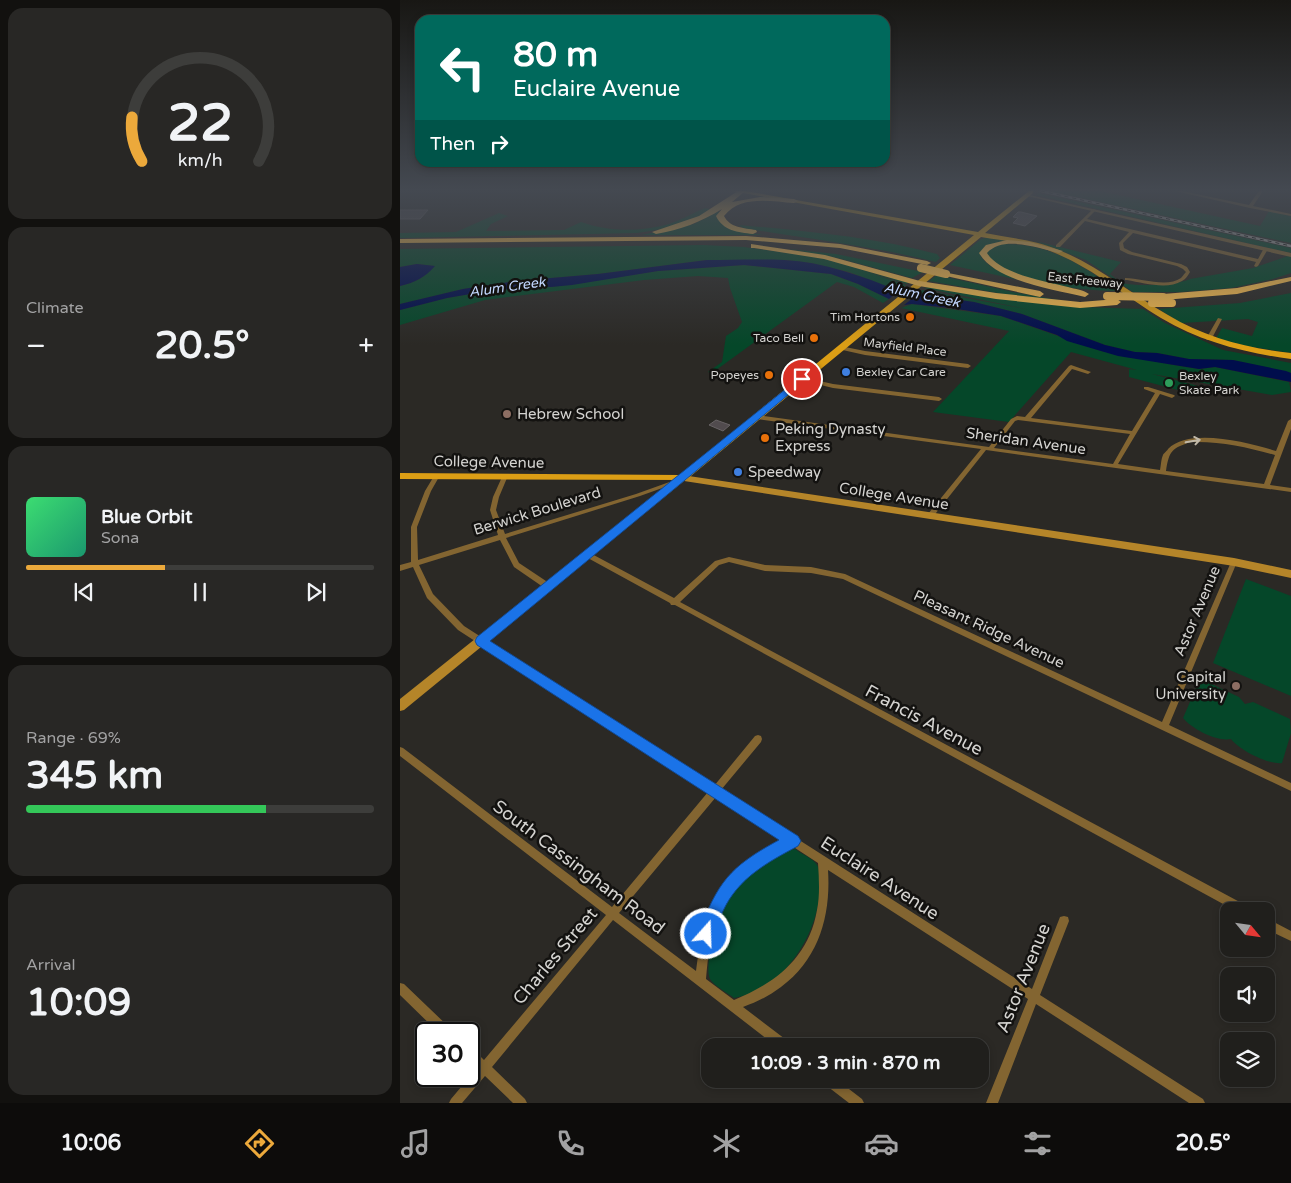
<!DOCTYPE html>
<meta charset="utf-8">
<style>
body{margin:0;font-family:"Varela Round",sans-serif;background:#282725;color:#f1f3f6;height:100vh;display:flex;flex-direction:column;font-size:19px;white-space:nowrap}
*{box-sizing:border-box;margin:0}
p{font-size:16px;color:#a2a2a3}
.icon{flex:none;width:28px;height:28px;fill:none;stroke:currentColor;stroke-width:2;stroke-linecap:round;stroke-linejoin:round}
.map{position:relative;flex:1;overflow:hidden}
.sheet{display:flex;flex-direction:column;gap:8px;padding:8px;background:#12110f;width:400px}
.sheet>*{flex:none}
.guide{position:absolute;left:15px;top:15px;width:475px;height:152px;border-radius:15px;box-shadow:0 2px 8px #0003,0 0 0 1px #3d3d3b;background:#00695c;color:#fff;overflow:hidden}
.needle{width:32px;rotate:119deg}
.buttons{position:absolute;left:820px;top:902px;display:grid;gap:10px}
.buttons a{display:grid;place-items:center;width:55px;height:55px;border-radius:10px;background:#201f1c;box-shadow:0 2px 8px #0003,0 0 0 1px #3d3d3b;font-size:25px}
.speed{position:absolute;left:15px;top:1022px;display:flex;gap:10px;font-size:25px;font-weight:700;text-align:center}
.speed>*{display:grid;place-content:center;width:65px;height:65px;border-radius:50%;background:#201f1c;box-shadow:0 2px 8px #0003,0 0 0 1px #3d3d3b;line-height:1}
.speed .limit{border:2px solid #111;border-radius:8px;background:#fff;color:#111}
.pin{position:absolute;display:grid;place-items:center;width:42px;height:42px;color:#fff;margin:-21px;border:2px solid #fff;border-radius:50%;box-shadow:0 1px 5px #0007}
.me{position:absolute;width:55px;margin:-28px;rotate:20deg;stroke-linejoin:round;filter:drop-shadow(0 0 4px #0008)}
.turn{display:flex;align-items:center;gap:18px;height:105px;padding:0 15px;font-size:22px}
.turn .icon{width:65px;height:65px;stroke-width:2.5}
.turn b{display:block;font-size:35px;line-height:42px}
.then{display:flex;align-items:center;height:48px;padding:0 15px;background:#0003;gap:10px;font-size:19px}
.big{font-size:38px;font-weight:800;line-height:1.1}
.sheet .card{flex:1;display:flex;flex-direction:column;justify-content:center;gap:8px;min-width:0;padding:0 18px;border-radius:15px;background:#282725}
.sheet .dial{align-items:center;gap:0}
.dial svg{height:130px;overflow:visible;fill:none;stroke:#3d3d3b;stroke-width:7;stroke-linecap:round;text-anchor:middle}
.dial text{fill:#f1f3f6;stroke:none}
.song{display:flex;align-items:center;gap:15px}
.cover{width:60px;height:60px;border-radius:8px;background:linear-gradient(135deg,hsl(140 70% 55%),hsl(160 70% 35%))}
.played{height:5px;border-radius:2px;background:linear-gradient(90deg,#eca93b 40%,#3d3d3b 40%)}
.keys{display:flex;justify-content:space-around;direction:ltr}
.heat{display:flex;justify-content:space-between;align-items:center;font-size:28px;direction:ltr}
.charge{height:8px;border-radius:4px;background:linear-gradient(90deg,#34c759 69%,#3d3d3b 0)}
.trip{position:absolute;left:301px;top:1038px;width:288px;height:50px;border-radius:15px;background:#201f1c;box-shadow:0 2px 8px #0003,0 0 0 1px #3d3d3b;font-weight:800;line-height:50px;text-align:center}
.menu{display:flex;height:80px;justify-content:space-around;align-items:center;background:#0d0c0b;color:#a2a2a3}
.menu .icon{width:35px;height:35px}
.menu .current{color:#eca93b}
.menu b{font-size:22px;color:#f1f3f6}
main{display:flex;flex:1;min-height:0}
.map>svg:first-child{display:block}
.green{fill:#054729}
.water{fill:#000d4c}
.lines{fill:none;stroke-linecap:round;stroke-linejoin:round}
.river{fill:#000d4c;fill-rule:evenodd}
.building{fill:#514b4e;stroke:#686365}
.minor{fill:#836531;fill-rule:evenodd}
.tertiary{fill:#836531;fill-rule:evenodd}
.secondary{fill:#b58529;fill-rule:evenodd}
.primary{fill:#dc9e15;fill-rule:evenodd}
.motorway{fill:#f4b94c;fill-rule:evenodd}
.rail-casing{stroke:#a4a3a0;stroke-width:2.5}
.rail{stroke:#131210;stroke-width:1;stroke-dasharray:4;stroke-linecap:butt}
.motorway-bridge{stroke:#f4b94c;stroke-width:8}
.oneway{stroke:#c0b8a8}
.route{fill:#1a73e8;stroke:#114b97}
.food-dot{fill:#e8710a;stroke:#131210;stroke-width:2}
.shop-dot{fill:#3f7fe0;stroke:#131210;stroke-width:2}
.leisure-dot{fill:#2e9e5b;stroke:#131210;stroke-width:2}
.education-dot{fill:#8d6e63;stroke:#131210;stroke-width:2}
.labels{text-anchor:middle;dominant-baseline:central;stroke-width:5;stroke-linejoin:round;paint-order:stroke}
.far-street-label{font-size:12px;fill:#d4d3d0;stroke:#131210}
.far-poi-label{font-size:12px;fill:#d4d3d0;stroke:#131210;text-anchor:end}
.far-water-label{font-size:14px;font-style:italic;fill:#c3d8ff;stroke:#131210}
.poi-label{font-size:15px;fill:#d4d3d0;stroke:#131210;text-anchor:start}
.street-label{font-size:15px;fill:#d4d3d0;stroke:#131210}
.near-street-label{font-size:18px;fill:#d4d3d0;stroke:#131210}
</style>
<main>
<section class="sheet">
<div class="card dial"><svg viewBox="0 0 100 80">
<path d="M14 69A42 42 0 1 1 86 69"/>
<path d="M14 69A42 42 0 0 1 8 42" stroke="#eca93b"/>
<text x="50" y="56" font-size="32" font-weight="700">22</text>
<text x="50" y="72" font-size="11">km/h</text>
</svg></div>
<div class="card"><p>Climate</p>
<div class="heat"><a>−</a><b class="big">20.5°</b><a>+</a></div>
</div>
<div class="card">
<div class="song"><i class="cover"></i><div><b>Blue Orbit</b><p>Sona</p></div></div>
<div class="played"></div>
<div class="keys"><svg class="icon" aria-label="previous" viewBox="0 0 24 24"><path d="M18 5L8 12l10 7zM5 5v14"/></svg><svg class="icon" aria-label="pause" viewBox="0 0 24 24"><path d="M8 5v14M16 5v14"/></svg><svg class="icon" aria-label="next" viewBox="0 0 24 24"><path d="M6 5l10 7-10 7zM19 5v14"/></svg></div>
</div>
<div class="card"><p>Range · 69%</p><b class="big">345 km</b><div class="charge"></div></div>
<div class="card"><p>Arrival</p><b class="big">10:09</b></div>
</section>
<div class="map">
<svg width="891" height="1103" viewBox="0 0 891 1103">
<rect width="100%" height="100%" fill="#2b2925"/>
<!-- green -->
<path class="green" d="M649,191h51l160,35 9,-15 22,5v27z
M638,193l253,55v5l-255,-58z
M305,208l9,2c-21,15 -51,19 -77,23l-237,5v-5l56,-1 43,-19 9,3 -17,8 -5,7 78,-1 17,-8c28,10 59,10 88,2 12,-4 24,-11 36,-16z
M319,211l-1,6 21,14 24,4h-121l52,-11z
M339,225c66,6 133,12 198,29l3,4 -4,4c-64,-16 -128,-23 -193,-34z
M590,237l17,4 -21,5 -6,8c6,17 42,24 58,30l-88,-19 31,-26z
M635,241l86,21 -11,12c4,3 9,8 13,9 13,4 56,2 67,-4l63,-11 35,-12h3v17l-18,6 -42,9 -51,4h-47l-47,-32z
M601,244c50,-1 78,20 118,47 -38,-1 -83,-5 -118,-23 -5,-3 -10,-9 -15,-13l3,-6z
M303,245l41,2 74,10 90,25 -1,2 -48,-15 47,16 -7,6 -50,-19 -38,-9 -26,-3h-78l-109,14 -82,7 -53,8 -63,15v-18c16,-4 24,-8 34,-20l-17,-2 -17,3v-18z
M389,249l47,5 87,18 -11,6 -74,-20z
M344,265l87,9 27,10 31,15 -6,4 -29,-16 -17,-5 -125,91 -4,-1 14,-10 4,-26 12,-8 4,-6 -12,-34 -2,-10 -30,-2 -54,4 -159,20 -85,25v-15l47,-12 29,-5 57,-7 18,1 107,-16z
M537,275l76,17 51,9 -26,-1 -109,-19z
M529,287l153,20 61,2 22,14 58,27 68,13v10l-58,-13 -44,-1 -32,-6 -22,-1 -30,-7 -83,-31 -48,-12 -56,-8 4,-4 109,20 -107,-22z
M891,293v60l-45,-7 -30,-8 6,-10 30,8 6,-14 -10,-3 -67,4 -22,-14 81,-6z
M512,304l89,12 100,35 73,14 25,4 16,-2 74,15 2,10 -19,3 -120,-21 46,12 -5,8 -64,-17v-8l8,1 -66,-18 -62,70 -76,-10 76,-81 -108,-23z
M846,579l45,17v100l-78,-33z
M799,681h6l34,16 6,7 8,-2 37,17 1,14 -9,30c-13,2 -43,-13 -51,-24 -14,3 -39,-10 -48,-21z
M395,849c6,5 18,9 22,16 5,8 3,25 2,34 -6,43 -39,92 -85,99 -6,-5 -20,-12 -24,-19 -3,-7 -1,-16 -1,-23 2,-47 37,-99 86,-107z"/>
<!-- water -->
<path class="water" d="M307,260c25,0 51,-1 77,0 40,2 78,16 115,31l-10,8 -31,-15 -27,-10 -87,-9 -86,6 -86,14 -21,2 -18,-1 -57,7 -29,5 -47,12v-6l63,-15 53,-8 82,-7z
M17,264l18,2c-11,12 -19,16 -35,20v-19z
M518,294l56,8 48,12 83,31 30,7 22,1 32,6 44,1 53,11 5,2v9l-76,-15 -16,2 -81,-13 -51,-15 -10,-6 -56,-19 -50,-8 -39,-4 -8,1z"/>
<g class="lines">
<!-- river -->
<path class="river" d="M480,285l54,13 1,2 -4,3 -54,-13v-4z"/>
</g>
<!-- building -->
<path class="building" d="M0,210h28l-8,9h-20z
M618,212h3l16,4 -12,10 -12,-3 5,-5 -5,-1z
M316,420l14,5 -7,6 -14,-6z"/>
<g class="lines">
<!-- minor -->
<path class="minor" d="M775,191h7l67,14 10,-14h4l-10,15 38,8v2l-41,-8z
M693,209l3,1 -9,9 171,40 6,-11 4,1 -10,17 -2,1 -2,-1 2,-4 -123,-29 -10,10 1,5 8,4 49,12 6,3 3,5c-2,3 -4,7 -8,9 -15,9 -38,2 -55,-1h-2v-2c16,0 42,10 56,0 1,-1 4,-5 5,-6l-3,-3 -6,-3 -49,-12 -8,-4 -1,-7 10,-11 -44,-11 -25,26h-4v-2z
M818,318l4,1 -11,21h-4l-1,-1z
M440,346l25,5 103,13 3,2 -3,2 -103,-13 -27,-6 -1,-1z
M671,365l20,7 -3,2 -16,-5 -41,49 101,13 23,-38 -11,-4v-2h4l26,8 1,1 -3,2 -12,-4 -42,70 42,6c1,-4 1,-11 3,-15 0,-1 5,-5 5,-6 22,-22 81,-6 108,2l12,-30 3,-2v10l-21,56 21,3v4l-305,-42 -54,68h-4l-1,-2 1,-2 53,-65 -224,-30 -3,-2 3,-2 232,32 22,-28 6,-3 8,1 44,-51zM618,420l112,14 -17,30 -119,-16 21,-27zM791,442c29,-1 56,5 84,13l-11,29 -98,-13c3,-20 6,-23 25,-29z
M402,377l31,7 106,13 3,2 -3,2 -106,-13 -33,-8v-2z
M36,475l3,2 -8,14 -14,36 1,33 80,-25 -8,-25 3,-13 9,-20 2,-1 3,2 -8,19 -3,13 9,24 131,-40 39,-14h4l1,1 -1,1 -39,14 -134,42 13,25 33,22 1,2 -1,2h-6l-32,-22 -14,-27 -81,25 14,29 31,32 250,160 41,-50 3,-1 3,1 1,3 -1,3 -40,48 311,199 28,-72 4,-1 4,1 1,4 -29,74 163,104 2,4h-16l-153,-99 -38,99h-12l42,-104 -200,-129c3,45 -9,89 -47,117 -12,9 -24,15 -38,20l46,35 1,4h-14l-163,-126 -121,147 33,32 2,4h-14l-28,-27 -23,27h-13l2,-4 26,-31 -8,-7v-13l4,1 11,11 122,-145 -206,-159v-9l3,1 209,159 96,-115 -250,-162 -31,-32 -14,-31 -13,4v-6l11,-3v-35l14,-36 9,-15zM316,797l68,44c-63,34 -79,59 -88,130l-77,-58zM392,846l26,17c1,16 2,32 -1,47 -8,47 -41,73 -83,90l-28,-21c2,-22 4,-45 13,-66 13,-32 44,-50 73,-67z
M186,553h4l84,45 41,-37 14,-4 36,8 46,2 34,7 317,148 69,-160 3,-2h2l1,2 -68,163 122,58v8l-448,-212 -32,-6 -46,-2 -36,-9 -10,3 -39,37 569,305 1,4h-14l-561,-306h-4l-1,-2 -84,-46 -1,-2z
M866,918l25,13v10l-25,-12z
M0,983l4,1 48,46 1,4h-13l-40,-39z
M421,1079h15l26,20 2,4h-15l-26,-20z"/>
<!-- tertiary -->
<path class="tertiary" d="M625,194l266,59v4l-264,-61h-2z"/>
<!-- secondary -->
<path class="secondary" d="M282,475l552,83 57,12v8l-57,-12 -550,-85 -280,229 -4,1v-12l279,-223z"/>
<!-- primary -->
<path class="primary" d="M332,191h13l233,41 51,-41h4v2l-48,40c25,5 51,7 74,17 40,16 72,44 109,65 38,23 79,33 123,38v6c-45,-6 -90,-17 -130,-41 -35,-21 -67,-49 -106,-65 -23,-10 -50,-12 -74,-16l-295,243 -286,-1v-6l280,2 294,-240z"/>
<!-- motorway -->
<path class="motorway" d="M338,191l6,1 -12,10 28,-5 34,2 4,2 -4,2c-24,-2 -54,-8 -70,13 6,12 20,12 32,14l1,2 -4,2c-15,-2 -30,-3 -37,-18l6,-7c-21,13 -42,21 -66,25l-4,-2 47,-16z
M346,236l94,8 87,17 4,2 -4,2 -87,-17 -94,-8 -346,3v-4z
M607,240l23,2 33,9 -4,2c-20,-5 -56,-18 -72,0 13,21 58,28 81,34 7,2 16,3 21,7l-4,3c-31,-8 -89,-15 -106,-44l7,-8z
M351,244l74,11 95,26 76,12 84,9 37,-3 4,3 -4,3 -37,3 -84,-9 -77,-13 -95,-27 -70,-11h-3z
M543,272l97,19 4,3 -4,3 -94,-21 -4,-2z
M891,277v4l-54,13 -74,6 -4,-3 4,-3 74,-6z"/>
<defs>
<path id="rail" d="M641,191l250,55"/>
</defs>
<!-- rail casing -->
<use href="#rail" class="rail-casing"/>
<!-- rail -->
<use href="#rail" class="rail"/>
<!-- motorway-bridge -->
<path class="motorway-bridge" d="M521,268l25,6
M707,296l56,1
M752,303h20"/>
</g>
<!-- one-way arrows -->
<defs><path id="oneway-shaft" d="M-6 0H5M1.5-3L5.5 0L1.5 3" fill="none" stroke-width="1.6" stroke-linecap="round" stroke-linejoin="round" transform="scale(1.25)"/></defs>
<use class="oneway" href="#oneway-shaft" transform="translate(793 441) rotate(-10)"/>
<!-- sky -->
<linearGradient id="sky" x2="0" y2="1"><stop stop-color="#181714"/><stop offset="0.55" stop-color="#444951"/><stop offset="1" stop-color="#444951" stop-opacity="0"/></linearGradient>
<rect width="891" height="345" fill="url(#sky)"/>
<!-- route -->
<path class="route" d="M402,376l3,1v4l-315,260 308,195 3,5 -3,5c-30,16 -60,32 -75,65 -4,9 -7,19 -11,29l-6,3 -6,-3 -2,-6c20,-52 31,-67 81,-94l-302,-195 -2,-4 2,-4z"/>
<!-- markers -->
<g class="food-dot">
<circle cx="510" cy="317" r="5"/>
<circle cx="414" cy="338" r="5"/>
<circle cx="369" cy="375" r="5"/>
<circle cx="365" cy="438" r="5"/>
</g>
<g class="shop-dot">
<circle cx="446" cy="372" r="5"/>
<circle cx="338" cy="472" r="5"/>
</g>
<circle class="leisure-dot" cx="769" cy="383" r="5"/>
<g class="education-dot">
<circle cx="107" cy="414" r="5"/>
<circle cx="836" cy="686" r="5"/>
</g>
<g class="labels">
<!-- far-street labels -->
<g class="far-street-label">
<text transform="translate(685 280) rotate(6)">East Freeway</text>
<text transform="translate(505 347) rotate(7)">Mayfield Place</text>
</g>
<!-- far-poi labels -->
<g class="far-poi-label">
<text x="500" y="317">Tim Hortons</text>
<text x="404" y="338">Taco Bell</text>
<text x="456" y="372" text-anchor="start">Bexley Car Care</text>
<text x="359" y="375">Popeyes</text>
<text x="779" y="376" text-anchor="start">Bexley<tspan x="779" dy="14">Skate Park</tspan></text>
</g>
<!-- far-water labels -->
<g class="far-water-label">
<text transform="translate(107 287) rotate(-8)">Alum Creek</text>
<text transform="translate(522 295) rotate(12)">Alum Creek</text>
</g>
<!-- poi labels -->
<g class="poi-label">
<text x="117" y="414">Hebrew School</text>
<text x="375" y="429">Peking Dynasty<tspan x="375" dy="17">Express</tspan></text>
<text x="348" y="472">Speedway</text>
<text x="826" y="677" text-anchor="end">Capital<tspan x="826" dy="17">University</tspan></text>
</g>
<!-- street labels -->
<g class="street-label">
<text transform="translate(626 441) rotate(8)">Sheridan Avenue</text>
<text transform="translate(89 462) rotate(1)">College Avenue</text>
<text transform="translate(494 496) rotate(9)">College Avenue</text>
<text transform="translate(137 511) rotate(-17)">Berwick Boulevard</text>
<text transform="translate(797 611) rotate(-67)">Astor Avenue</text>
<text transform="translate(589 629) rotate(25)">Pleasant Ridge Avenue</text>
</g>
<!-- near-street labels -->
<g class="near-street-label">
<text transform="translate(524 720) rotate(28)">Francis Avenue</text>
<text transform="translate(179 867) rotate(37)">South Cassingham Road</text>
<text transform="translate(480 878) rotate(33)">Euclaire Avenue</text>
<text transform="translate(155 956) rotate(-50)">Charles Street</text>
<text transform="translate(623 978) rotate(-68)">Astor Avenue</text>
</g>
</g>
</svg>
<div class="buttons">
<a><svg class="needle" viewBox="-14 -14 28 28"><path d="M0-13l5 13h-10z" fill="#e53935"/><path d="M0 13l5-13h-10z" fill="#a2a2a3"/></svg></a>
<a><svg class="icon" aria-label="sound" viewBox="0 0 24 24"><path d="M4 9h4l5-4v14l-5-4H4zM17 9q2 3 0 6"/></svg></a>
<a><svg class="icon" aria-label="layers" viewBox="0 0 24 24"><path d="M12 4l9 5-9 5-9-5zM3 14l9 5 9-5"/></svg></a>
</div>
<div class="speed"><div class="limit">30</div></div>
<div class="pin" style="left:402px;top:379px;background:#d93025"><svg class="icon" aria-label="arrive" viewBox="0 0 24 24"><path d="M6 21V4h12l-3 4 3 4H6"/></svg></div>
<svg class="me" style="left:306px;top:934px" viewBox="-20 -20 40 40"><circle r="17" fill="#1a73e8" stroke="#fff" stroke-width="3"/><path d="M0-11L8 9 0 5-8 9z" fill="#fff"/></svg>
<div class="trip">10:09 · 3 min · 870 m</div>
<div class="guide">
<div class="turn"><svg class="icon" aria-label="left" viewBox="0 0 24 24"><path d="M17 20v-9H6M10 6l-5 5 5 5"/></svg><div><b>80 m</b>Euclaire Avenue</div></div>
<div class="then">Then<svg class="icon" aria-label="right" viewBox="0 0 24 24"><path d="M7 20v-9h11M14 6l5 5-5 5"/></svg></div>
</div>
</div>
</main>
<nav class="menu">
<b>10:06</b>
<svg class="icon current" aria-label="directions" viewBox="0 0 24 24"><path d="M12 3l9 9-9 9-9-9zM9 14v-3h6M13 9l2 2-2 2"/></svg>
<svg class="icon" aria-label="music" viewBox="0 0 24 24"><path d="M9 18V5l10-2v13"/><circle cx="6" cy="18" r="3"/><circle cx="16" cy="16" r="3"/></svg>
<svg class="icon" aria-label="phone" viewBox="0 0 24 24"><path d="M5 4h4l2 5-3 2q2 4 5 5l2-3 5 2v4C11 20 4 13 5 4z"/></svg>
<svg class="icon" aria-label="climate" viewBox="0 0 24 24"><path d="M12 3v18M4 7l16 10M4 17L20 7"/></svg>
<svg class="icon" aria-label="car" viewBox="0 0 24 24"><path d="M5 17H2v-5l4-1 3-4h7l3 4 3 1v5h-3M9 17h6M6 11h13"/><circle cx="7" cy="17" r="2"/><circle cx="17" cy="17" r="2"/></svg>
<svg class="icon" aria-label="filters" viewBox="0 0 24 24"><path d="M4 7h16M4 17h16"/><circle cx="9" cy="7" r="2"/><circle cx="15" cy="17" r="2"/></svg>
<b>20.5°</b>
</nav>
